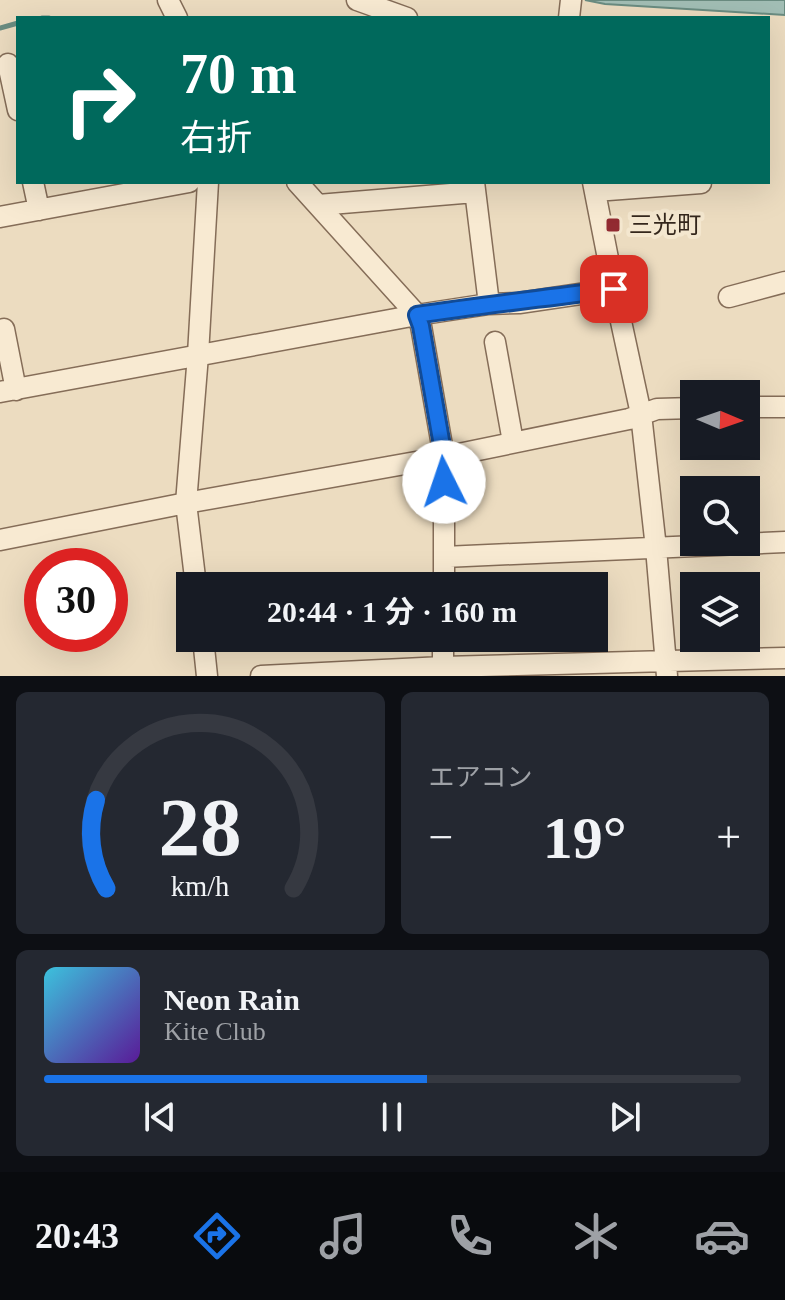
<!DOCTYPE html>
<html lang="ja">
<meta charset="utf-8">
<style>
body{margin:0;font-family:"Times New Roman","Noto Sans JP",serif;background:#242831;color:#f1f3f6;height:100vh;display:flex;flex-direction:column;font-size:30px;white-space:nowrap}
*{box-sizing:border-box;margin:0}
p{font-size:26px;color:#9ea1a6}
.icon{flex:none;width:44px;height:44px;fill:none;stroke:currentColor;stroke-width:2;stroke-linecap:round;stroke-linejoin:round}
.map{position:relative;height:676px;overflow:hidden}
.side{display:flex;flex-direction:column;gap:16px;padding:16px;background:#0d0f14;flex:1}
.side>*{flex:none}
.guide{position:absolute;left:16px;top:16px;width:754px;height:168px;border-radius:0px;box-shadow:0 8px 32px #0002;background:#00695c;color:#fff;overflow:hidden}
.needle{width:52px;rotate:92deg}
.fabs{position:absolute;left:680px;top:380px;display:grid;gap:16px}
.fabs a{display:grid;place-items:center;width:80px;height:80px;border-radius:0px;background:#171b24;box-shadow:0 8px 32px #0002;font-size:40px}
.speed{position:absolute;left:24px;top:548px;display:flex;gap:16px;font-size:40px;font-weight:700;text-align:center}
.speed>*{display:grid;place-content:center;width:104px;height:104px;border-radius:50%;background:#171b24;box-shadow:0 8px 32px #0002;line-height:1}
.speed .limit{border:12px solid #d22;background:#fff;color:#111}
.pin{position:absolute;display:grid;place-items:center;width:68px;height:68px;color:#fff;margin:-34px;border-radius:16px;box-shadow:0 4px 12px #0006}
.me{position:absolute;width:88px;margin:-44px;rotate:356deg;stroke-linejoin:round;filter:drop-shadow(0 0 6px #0008)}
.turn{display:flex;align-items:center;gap:28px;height:168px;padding:0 32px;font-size:36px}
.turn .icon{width:104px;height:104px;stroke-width:2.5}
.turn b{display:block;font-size:56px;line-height:68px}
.big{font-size:60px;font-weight:700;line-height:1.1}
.side .widget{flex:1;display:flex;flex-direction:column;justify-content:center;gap:12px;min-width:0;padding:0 28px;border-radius:12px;background:#242831}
.side .dial{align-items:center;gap:0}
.dial svg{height:208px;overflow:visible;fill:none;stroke:#363941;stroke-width:7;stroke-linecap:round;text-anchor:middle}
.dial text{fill:#f1f3f6;stroke:none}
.song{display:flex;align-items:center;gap:24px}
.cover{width:96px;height:96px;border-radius:12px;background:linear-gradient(135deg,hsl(190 70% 55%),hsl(270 70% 35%))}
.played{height:8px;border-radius:4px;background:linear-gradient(90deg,#1a73e8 55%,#363941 55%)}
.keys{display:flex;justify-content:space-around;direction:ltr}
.heat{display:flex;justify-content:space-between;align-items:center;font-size:44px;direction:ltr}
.side .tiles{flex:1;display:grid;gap:16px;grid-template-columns:1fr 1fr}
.widget:last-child{grid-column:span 2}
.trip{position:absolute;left:176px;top:572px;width:432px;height:80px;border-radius:0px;background:#171b24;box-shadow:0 8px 32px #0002;font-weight:700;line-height:80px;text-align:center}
.tabs{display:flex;height:128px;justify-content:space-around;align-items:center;background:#090b0e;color:#9ea1a6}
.tabs .icon{width:56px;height:56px}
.tabs .current{color:#1a73e8}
.tabs b{font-size:36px;color:#f1f3f6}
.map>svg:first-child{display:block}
.water{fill:#a2beb5;stroke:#6a8c81;stroke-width:2}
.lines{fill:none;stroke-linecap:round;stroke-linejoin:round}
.stream{stroke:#6a8c81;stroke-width:5}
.minor-casing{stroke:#856d58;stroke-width:23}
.minor{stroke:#f8ead2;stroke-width:20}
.route-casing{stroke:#114b97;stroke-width:20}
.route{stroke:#1a73e8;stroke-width:14}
.poi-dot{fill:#922a31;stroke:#f4e7cf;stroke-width:3}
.labels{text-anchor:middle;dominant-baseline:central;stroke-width:8;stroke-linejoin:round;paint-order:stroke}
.poi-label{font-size:24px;fill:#34271c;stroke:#f4e7cf;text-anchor:start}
</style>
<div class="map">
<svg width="785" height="676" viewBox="0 0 785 676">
<rect width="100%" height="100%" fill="#ecdcc0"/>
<!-- water -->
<path class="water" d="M585,0h200v15l-180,-11z"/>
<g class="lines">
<!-- stream -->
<path class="stream" d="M42,18h7
M0,28l18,-5"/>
<defs>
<path id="minor" d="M168,0l9,18
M357,0l50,18
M569,18l2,-18
M8,64l10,46
M33,182l6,28
M297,182l120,133 4,11 23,131v129
M474,182l15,122
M593,182l21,107 27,125 15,134 11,128
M595,191l106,-8
M318,205l157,-13
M0,217l189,-35
M729,297l56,-15
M4,329l12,61
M495,342l18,100
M0,392l417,-77 72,-11 30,-1 95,-14
M746,407h39
M0,540l186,-37 258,-46 185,-38 28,-10 37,-1
M444,557l341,-15
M196,586l-10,-83 12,-148 10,-173
M203,638l4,38
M261,676l182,-9 342,-9
M443,676v-38"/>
</defs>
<!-- minor casing -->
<use href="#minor" class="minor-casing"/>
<!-- minor -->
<use href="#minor" class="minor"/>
</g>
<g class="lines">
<defs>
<path id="route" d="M444,482v-25l-23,-131 -4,-11c65,-10 131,-17 197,-26"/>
</defs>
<!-- route casing -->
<use href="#route" class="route-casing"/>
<!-- route -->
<use href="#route" class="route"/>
</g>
<!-- markers -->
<rect class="poi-dot" x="605" y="217" width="16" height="16" rx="4"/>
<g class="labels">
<!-- poi labels -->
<g class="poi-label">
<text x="629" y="225">三光町</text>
</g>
</g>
</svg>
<div class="fabs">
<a><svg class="needle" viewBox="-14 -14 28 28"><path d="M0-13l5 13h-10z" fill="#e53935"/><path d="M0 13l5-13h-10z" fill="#9ea1a6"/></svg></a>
<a><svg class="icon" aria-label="search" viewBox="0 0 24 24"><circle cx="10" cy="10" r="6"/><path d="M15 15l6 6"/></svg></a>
<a><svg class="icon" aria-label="layers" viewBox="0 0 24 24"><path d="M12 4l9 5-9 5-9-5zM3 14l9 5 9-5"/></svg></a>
</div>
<div class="speed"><div class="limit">30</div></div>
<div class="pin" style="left:614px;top:289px;background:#d93025"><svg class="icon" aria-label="arrive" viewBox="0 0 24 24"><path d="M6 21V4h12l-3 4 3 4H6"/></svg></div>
<svg class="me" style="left:444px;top:482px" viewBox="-20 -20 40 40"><circle r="19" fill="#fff"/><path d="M0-13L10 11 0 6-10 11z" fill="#1a73e8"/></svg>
<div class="trip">20:44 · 1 分 · 160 m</div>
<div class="guide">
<div class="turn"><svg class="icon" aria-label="right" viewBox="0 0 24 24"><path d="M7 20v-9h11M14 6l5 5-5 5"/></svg><div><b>70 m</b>右折</div></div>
</div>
</div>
<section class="side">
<div class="tiles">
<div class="widget dial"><svg viewBox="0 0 100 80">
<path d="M14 69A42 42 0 1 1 86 69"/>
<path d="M14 69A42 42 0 0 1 10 35" stroke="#1a73e8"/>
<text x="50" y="56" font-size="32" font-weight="700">28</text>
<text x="50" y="72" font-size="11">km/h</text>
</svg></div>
<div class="widget"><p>エアコン</p>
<div class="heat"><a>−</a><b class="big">19°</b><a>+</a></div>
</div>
<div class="widget">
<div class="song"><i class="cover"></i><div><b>Neon Rain</b><p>Kite Club</p></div></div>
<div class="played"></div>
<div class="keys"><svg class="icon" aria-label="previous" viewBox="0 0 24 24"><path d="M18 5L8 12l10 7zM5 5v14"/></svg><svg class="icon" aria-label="pause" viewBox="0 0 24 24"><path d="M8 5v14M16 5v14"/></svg><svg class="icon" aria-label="next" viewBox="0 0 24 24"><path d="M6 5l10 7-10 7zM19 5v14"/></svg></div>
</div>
</div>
</section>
<nav class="tabs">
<b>20:43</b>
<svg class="icon current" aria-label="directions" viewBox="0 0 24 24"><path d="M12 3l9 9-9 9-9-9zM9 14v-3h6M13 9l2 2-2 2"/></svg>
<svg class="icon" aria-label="music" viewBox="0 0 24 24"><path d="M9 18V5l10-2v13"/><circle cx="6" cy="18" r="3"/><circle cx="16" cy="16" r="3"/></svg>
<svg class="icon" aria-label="phone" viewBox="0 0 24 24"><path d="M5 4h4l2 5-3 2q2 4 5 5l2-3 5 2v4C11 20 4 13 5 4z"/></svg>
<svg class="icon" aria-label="climate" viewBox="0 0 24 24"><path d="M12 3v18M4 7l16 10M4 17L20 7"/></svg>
<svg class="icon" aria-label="car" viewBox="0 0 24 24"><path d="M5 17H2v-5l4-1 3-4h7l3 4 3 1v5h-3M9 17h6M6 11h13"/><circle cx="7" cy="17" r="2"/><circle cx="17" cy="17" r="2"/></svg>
</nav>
